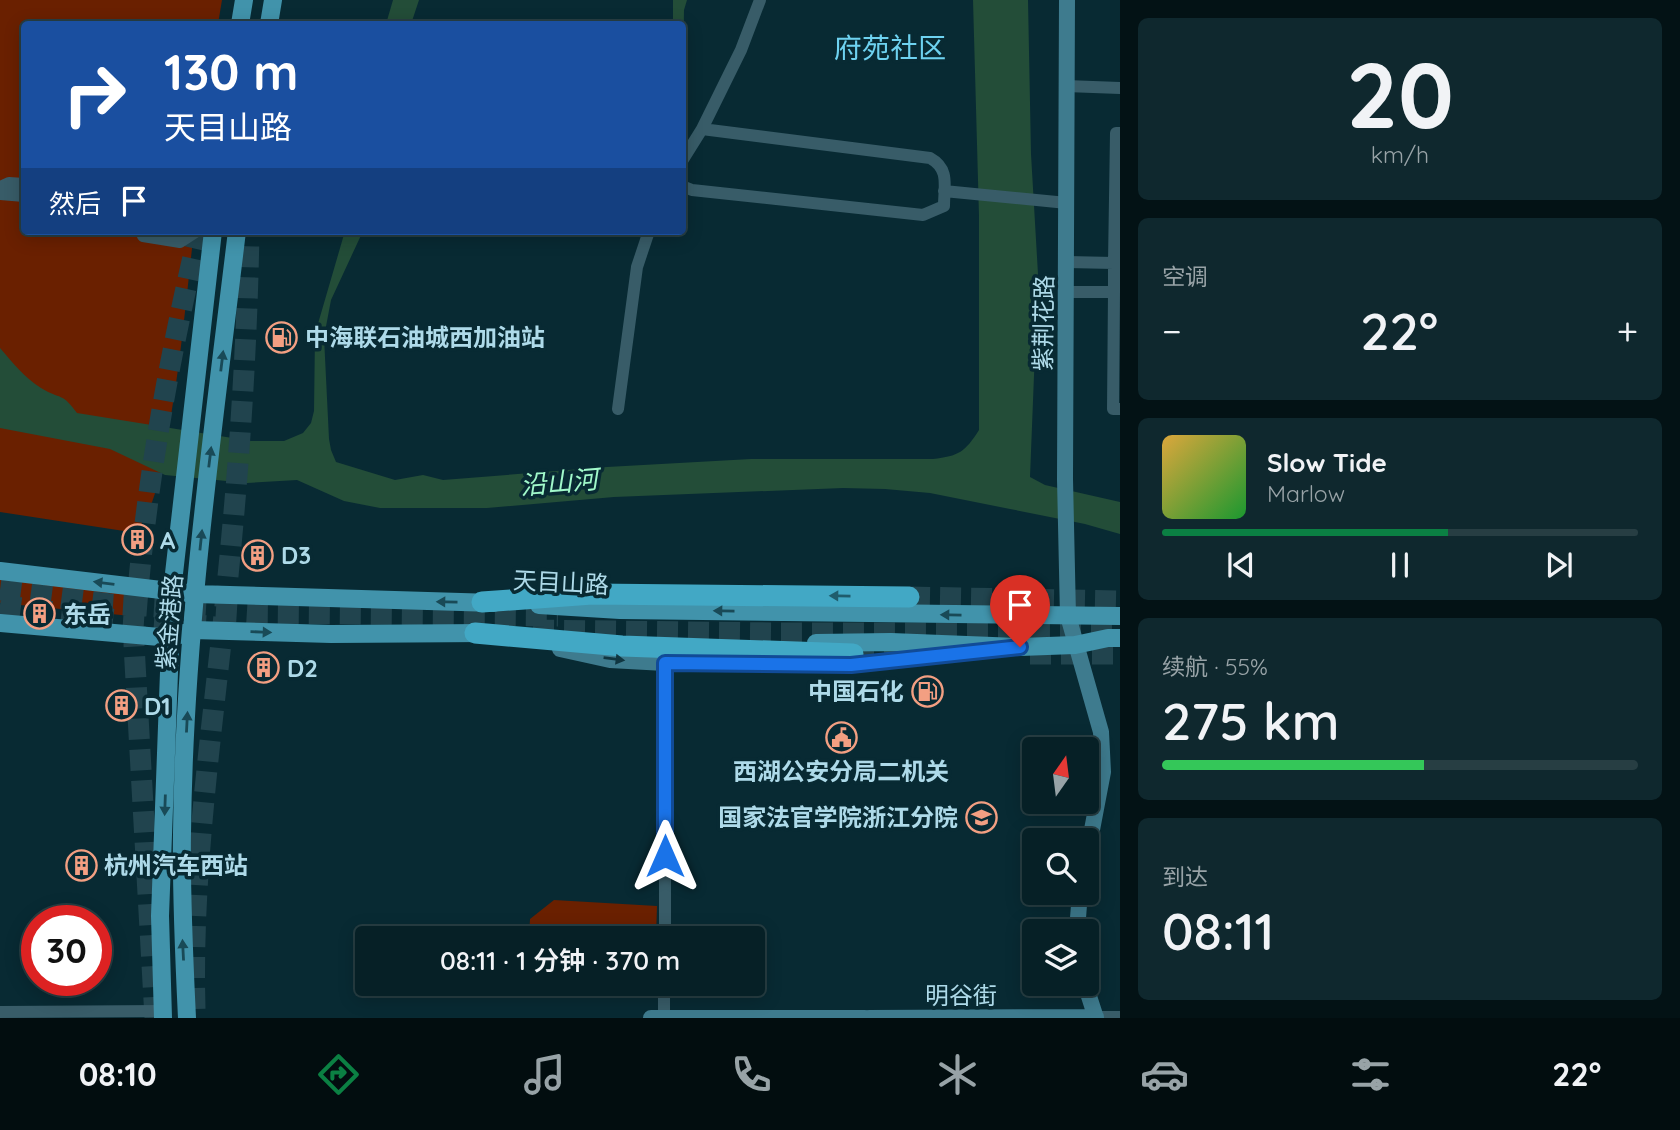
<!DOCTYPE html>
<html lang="zh">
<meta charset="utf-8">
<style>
body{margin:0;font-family:Quicksand,"Noto Sans SC",sans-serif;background:#0f282e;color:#f1f3f6;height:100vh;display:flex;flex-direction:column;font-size:26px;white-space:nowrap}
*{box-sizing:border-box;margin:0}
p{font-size:23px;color:#98a3a7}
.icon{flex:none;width:38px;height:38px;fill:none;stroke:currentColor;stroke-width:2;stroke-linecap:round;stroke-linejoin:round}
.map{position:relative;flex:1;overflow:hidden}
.details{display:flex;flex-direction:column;gap:18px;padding:18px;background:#031215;width:560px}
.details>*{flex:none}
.top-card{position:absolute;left:21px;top:21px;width:665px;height:214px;border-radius:7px;box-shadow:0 4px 18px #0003,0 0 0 2px #273e43;background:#1a4fa0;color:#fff;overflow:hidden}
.needle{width:46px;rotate:14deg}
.tools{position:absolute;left:1022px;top:737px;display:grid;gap:14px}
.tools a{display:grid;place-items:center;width:77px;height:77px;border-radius:7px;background:#062026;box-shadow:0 4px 18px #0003,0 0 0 2px #273e43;font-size:35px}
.speed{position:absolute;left:21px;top:905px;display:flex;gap:14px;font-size:35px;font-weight:700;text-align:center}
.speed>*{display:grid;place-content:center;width:91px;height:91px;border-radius:50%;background:#062026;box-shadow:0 4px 18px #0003,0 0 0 2px #273e43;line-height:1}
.speed .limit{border:10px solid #d22;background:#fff;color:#111}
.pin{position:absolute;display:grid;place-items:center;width:60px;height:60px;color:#fff;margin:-72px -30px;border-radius:50% 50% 50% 0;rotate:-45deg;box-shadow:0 0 7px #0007}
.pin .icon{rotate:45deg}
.me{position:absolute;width:77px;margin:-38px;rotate:0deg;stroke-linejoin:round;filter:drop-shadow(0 0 5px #0008)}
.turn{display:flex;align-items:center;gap:24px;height:147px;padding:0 28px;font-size:32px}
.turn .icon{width:91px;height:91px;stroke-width:2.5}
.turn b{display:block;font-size:49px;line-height:60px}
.then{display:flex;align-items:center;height:66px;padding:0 28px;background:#0003;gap:14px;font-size:26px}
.big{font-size:52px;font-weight:600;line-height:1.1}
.details .widget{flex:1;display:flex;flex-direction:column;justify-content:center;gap:10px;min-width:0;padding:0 24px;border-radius:10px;background:#0f282e}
.details .dial{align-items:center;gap:0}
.dial b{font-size:91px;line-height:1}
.song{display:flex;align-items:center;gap:21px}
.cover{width:84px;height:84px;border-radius:10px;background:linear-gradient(135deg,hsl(40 70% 55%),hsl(130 70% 35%))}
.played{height:7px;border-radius:4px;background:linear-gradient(90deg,#0b8043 60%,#273e43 60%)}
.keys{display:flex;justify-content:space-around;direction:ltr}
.heat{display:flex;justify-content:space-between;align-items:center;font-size:38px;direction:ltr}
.charge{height:10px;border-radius:5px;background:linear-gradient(90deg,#34c759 55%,#273e43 0)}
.trip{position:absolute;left:355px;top:926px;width:410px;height:70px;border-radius:7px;background:#062026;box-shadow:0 4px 18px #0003,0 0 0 2px #273e43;font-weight:600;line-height:70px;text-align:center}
.tab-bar{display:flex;height:112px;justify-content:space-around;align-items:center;background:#020d0f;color:#98a3a7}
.tab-bar .icon{width:49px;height:49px}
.tab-bar .selected{color:#0b8043}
.tab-bar b{font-size:32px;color:#f1f3f6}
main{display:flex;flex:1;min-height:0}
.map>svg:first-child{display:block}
.green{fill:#6a2000}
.water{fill:#234d38}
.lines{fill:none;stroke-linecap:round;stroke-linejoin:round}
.highway-tunnel{stroke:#21444e;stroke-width:21;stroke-dasharray:21 10;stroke-linecap:butt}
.street{stroke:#385c68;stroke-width:12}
.secondary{stroke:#3e7b8e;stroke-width:16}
.primary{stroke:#4193ab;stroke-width:18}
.highway{stroke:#42a8c5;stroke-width:21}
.oneway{fill:#194a57}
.oneway2{fill:#1f5c6d}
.oneway3{fill:#103641}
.route-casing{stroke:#114b97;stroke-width:18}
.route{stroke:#1a73e8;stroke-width:12}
.labels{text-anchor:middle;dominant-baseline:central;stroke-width:7;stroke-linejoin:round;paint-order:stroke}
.street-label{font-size:24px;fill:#aedae9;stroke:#082a33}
.poi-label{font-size:24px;font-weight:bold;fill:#aedae9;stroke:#082a33;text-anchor:start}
.water-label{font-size:26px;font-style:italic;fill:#a1f9ca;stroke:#082a33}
.quarter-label{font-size:28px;fill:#6ed2f0;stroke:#082a33}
</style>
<main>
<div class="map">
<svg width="1120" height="1018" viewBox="0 0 1120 1018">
<rect width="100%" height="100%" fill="#082a33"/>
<!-- green -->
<path class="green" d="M0,0h222l-4,24h-194v207h170c-8,69 -14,139 -27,207 -6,32 -10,64 -29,91l-14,2 -124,-19z
M0,578l132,17 8,3 3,4 -3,14h-9l-131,-13z
M554,900l103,6 -1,32h-127l1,-19z
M528,984h127v7h-128z"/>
<!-- water -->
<path class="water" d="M393,0h26l-8,24h-25z
M673,0h14l-3,10 -1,62 -1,-48h-9z
M973,0h55l3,154 7,120 -8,203 15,8 75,17v32l-35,-10 -155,-31 -45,-4 -42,-1 -229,9 -127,11h-107l-36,-7 -47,-21 -50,3 -82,-8 -55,-26 -110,-21v-80c12,14 25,30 41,40 20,12 21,4 36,25l174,28h33l19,-8 8,-10 3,-12 1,-77 30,-103h18l-32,69 -7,37 5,102 2,11 5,12 59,18 28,-5 20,5 164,-13 144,-8h182c26,-3 32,-7 46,-29v-214z"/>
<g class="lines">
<!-- highway-tunnel -->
<path class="highway-tunnel" d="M0,590l110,14 146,9 302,3
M909,597l211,4
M0,605l119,15 91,6
M533,630l244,3h340
M853,654h50
M1030,654h90
M195,1009c-4,-141 18,-283 32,-423 12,-118 20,-236 22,-355
M155,1018l-21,-373c8,-140 33,-278 65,-414"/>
<!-- street -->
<path class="street" d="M1066,86l54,2
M702,129l39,-79 19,-50
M682,161l20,-32 228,29c20,11 14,28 14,48l-21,9 -231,-25 -10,-4
M0,187l9,-4 15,1
M944,191l123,12
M0,194l24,2
M144,231l-1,5 37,6 17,-11
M1067,262l47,1 2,-130h4
M1067,292h47l-1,117h7
M1114,292v-29
M618,409l19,-142 12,-36
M665,938v-275
M0,1012l163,-1
M1096,1017h24
M664,1018v-34"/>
<!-- secondary -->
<path class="secondary" d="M1067,0l-2,479 3,137 33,116 2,40 -16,84
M560,649l50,11 55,3 186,2 129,-14
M1077,931l3,-39
M1085,984l11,34
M651,1018h214
M869,1018l227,-1"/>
<!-- primary -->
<path class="primary" d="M240,24l4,-24
M269,24l4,-24
M0,571l195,23 299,9
M539,605l81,5 500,6
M0,623l171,15 22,-8 138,4 157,-1
M816,643l75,-1 129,5 55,-2 33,-7h12
M163,1018l-3,-102 12,-325 41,-360
M187,1018c-3,-62 -6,-123 -5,-185 2,-202 31,-402 55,-602"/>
<!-- highway -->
<path class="highway" d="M482,602l110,-8 317,3
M475,633l147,13 231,8"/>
</g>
<!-- one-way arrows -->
<defs><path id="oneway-solid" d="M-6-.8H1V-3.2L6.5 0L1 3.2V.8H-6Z" transform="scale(1.75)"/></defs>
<g class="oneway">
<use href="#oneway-solid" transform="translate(222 361) rotate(-83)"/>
<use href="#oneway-solid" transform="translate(210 457) rotate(-83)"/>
<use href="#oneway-solid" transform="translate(201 540) rotate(-84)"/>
<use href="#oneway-solid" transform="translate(104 583) rotate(-173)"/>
<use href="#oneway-solid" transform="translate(447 602) rotate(-179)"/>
<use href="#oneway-solid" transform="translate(724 611) rotate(-179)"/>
<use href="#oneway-solid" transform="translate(951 615) rotate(-179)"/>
<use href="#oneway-solid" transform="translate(261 632) rotate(2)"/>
<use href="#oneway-solid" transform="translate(187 722) rotate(-87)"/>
<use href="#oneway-solid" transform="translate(165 805) rotate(92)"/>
<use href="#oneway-solid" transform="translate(183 950) rotate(-93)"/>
</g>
<use class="oneway2" href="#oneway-solid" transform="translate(840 596) rotate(-179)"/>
<use class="oneway3" href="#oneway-solid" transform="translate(614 659) rotate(7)"/>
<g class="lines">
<defs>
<path id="route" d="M665,856v-193l186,2 169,-18"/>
</defs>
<!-- route casing -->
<use href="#route" class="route-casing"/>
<!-- route -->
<use href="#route" class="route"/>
</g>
<!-- icons -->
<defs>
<symbol id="fuel-ring" viewBox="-11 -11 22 22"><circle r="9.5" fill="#082a33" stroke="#f39f82" stroke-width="1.5"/><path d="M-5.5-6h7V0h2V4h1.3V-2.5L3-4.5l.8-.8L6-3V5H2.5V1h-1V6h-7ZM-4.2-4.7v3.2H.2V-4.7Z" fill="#f39f82"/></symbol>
<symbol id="building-ring" viewBox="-11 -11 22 22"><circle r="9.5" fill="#082a33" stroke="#f39f82" stroke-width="1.5"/><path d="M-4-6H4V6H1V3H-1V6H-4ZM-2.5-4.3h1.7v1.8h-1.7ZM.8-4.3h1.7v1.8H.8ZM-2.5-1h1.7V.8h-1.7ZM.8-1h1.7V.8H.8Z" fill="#f39f82"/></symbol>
<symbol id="civic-ring" viewBox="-11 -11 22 22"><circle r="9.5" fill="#082a33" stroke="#f39f82" stroke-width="1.5"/><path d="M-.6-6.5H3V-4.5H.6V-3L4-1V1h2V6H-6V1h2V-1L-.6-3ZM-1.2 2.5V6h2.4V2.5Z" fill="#f39f82"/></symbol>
<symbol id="university-ring" viewBox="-11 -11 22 22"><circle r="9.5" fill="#082a33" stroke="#f39f82" stroke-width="1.5"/><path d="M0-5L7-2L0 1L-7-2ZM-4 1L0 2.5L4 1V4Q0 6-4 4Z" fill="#f39f82"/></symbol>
</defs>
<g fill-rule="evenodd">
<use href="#fuel-ring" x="264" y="320" width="35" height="35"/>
<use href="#building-ring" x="120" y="522" width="35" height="35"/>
<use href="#building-ring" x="240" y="538" width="35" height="35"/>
<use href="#building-ring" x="22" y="596" width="35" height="35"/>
<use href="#building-ring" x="246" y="650" width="35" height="35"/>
<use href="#fuel-ring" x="910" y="674" width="35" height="35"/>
<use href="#building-ring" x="104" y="688" width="35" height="35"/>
<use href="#civic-ring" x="824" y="720" width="35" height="35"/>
<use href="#university-ring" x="964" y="800" width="35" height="35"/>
<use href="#building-ring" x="64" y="848" width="35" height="35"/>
</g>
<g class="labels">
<!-- street labels -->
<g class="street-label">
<text transform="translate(1043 323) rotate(-89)">紫荆花路</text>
<text transform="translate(561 582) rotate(3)">天目山路</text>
<text transform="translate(169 622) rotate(-85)">紫金港路</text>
<text x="961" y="995">明谷街</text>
</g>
<!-- poi labels -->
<g class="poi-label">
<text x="305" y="337">中海联石油城西加油站</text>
<text x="160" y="540">A</text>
<text x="281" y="555">D3</text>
<text x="63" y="614">东岳</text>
<text x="287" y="668">D2</text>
<text x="904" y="691" text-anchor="end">中国石化</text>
<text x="144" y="706">D1</text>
<text x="841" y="771" text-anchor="middle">西湖公安分局二机关</text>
<text x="958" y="817" text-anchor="end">国家法官学院浙江分院</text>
<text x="104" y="865">杭州汽车西站</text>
</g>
<!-- water labels -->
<g class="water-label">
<text transform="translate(559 482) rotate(-5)">沿山河</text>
</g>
<!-- quarter labels -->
<g class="quarter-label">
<text x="890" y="47">府苑社区</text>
</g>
</g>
</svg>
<div class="tools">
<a><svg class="needle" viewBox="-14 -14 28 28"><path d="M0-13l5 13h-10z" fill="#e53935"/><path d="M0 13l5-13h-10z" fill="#98a3a7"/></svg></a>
<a><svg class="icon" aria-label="search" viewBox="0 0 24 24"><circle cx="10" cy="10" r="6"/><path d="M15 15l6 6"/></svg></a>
<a><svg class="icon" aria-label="layers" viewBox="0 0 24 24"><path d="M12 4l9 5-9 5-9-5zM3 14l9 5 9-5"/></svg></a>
</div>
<div class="speed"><div class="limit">30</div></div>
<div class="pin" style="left:1020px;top:647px;background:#d93025"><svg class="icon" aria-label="arrive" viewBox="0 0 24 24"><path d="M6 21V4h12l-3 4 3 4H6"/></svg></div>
<svg class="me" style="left:665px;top:856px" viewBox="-20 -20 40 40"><path d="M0-17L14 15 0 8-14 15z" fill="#1a73e8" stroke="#fff" stroke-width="4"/></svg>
<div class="trip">08:11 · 1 分钟 · 370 m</div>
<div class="top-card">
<div class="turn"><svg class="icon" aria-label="right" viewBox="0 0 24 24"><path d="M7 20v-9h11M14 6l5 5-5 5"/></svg><div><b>130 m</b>天目山路</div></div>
<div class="then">然后<svg class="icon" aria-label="arrive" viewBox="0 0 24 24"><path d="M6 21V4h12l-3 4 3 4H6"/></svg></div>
</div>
</div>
<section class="details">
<div class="widget dial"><b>20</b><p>km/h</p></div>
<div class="widget"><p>空调</p>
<div class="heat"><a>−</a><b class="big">22°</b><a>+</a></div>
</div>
<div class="widget">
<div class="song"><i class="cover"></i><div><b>Slow Tide</b><p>Marlow</p></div></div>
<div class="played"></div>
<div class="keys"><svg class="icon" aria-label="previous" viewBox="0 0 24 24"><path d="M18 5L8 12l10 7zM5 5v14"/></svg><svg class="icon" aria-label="pause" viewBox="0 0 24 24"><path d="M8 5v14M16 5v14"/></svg><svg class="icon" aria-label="next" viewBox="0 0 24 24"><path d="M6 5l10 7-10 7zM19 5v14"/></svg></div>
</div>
<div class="widget"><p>续航 · 55%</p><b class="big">275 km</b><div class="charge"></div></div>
<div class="widget"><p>到达</p><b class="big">08:11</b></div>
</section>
</main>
<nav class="tab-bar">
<b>08:10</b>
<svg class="icon selected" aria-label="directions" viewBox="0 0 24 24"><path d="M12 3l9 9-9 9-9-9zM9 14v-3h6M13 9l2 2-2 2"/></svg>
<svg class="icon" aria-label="music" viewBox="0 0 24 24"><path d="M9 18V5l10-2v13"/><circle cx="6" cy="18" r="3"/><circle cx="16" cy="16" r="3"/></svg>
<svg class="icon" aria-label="phone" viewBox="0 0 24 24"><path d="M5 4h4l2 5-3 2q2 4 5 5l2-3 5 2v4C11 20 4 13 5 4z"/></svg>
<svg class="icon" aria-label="climate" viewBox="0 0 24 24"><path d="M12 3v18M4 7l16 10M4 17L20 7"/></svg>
<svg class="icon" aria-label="car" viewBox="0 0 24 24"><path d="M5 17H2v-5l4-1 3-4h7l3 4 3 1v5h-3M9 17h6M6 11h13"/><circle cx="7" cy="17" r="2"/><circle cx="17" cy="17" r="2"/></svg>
<svg class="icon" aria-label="filters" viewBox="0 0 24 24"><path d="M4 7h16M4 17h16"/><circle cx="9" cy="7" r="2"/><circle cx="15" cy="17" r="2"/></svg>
<b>22°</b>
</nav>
